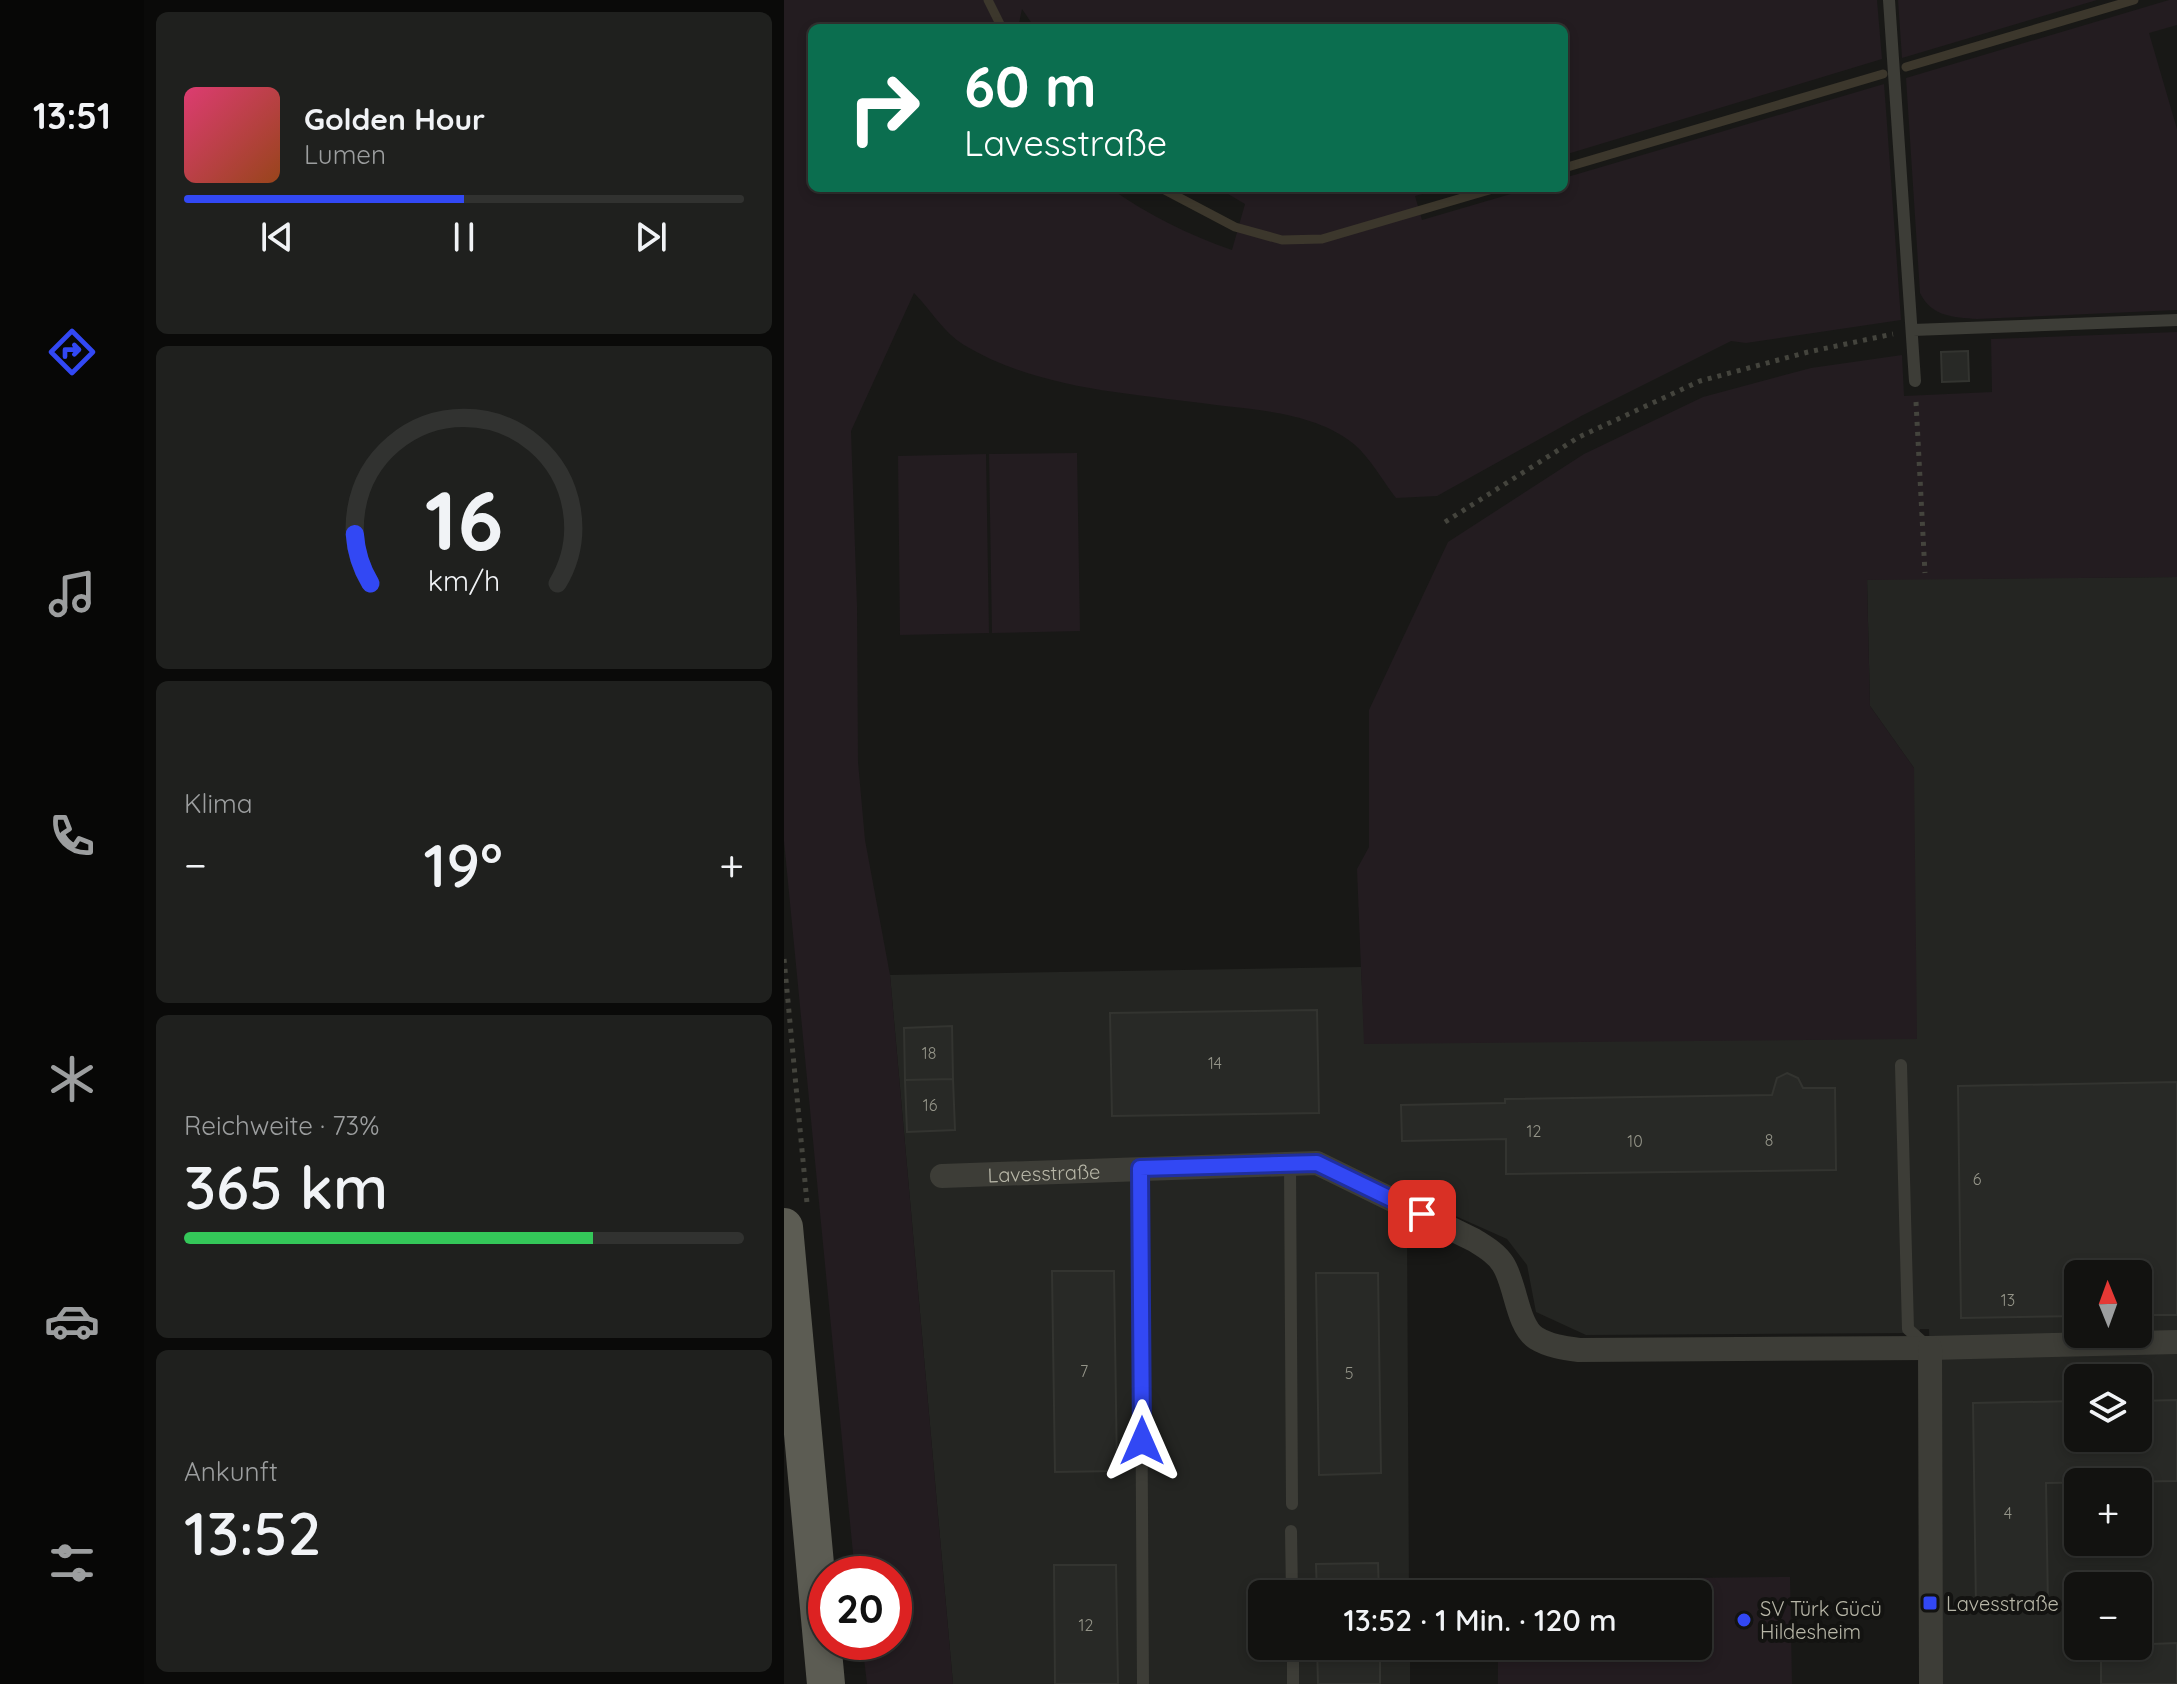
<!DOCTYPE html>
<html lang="de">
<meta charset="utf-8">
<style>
body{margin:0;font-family:Quicksand,sans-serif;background:#1f201e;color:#f1f3f6;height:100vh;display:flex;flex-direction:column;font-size:30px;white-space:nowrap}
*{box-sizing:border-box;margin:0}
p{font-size:26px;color:#9c9e9f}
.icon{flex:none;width:44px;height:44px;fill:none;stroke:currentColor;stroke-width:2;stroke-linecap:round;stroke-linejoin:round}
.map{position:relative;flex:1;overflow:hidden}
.drawer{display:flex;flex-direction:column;gap:12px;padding:12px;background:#0a0a09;width:640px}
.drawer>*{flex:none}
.hud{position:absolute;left:24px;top:24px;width:760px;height:168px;border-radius:12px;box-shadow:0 4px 12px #0003,0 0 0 2px #313230;background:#0b6e4f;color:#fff;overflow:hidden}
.needle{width:52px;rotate:359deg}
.fabs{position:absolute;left:1280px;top:1260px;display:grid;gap:16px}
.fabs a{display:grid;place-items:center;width:88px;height:88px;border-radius:12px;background:#121210;box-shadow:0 4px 12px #0003,0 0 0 2px #313230;font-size:40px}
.speed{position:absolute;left:24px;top:1556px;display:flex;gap:16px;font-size:40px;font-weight:700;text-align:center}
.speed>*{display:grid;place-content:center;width:104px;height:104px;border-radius:50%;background:#121210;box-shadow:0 4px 12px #0003,0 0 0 2px #313230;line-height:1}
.speed .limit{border:12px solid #d22;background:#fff;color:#111}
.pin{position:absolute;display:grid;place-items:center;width:68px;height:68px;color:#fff;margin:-34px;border-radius:16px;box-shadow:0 4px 12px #0006}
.me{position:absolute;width:88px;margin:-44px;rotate:0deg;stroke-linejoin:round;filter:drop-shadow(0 0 6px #0008)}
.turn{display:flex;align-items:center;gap:28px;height:168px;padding:0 24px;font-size:36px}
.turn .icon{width:104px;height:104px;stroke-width:2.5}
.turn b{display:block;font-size:56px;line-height:68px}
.big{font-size:60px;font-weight:600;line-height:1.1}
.drawer .card{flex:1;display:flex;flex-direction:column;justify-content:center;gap:12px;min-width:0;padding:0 28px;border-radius:12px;background:#1f201e}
.drawer .dial{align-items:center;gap:0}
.dial svg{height:208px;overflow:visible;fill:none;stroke:#313230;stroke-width:7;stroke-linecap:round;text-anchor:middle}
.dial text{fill:#f1f3f6;stroke:none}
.song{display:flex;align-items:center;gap:24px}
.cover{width:96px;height:96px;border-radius:12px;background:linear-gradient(135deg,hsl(340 70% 55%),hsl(20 70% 35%))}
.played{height:8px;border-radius:4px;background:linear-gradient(90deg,#3248f4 50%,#313230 50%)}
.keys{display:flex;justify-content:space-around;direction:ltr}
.heat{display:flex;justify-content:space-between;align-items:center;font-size:44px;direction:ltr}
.charge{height:12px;border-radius:6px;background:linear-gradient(90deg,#34c759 73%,#313230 0)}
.trip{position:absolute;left:464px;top:1580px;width:464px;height:80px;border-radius:12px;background:#121210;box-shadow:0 4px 12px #0003,0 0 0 2px #313230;font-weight:600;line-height:80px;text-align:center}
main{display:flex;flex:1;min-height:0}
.menu{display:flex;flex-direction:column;width:144px;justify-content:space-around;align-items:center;background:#070706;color:#9c9e9f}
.menu .icon{width:56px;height:56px}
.menu .active{color:#3248f4}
.menu b{font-size:36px;color:#f1f3f6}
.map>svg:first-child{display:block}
.built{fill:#242522;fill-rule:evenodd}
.green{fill:#231c20}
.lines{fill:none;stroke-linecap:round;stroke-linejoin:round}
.stream{stroke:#3c372c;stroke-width:9}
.building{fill:#282926;stroke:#333430;stroke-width:2}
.path{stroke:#44443d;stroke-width:5;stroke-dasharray:4 6;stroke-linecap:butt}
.service{stroke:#3d3d37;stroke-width:12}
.minor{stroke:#3d3d37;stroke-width:24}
.primary{stroke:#5c5c53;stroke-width:38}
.route-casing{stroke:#202f9f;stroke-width:20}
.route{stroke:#3248f4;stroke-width:14}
.poi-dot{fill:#3248f4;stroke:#131311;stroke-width:3}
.labels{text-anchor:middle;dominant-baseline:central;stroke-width:8;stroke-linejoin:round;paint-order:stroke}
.number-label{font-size:16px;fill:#949488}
.street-label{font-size:20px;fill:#b8b7a8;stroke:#131311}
.poi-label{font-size:20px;fill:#b8b7a8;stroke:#131311;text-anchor:start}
</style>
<main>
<nav class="menu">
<b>13:51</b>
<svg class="icon active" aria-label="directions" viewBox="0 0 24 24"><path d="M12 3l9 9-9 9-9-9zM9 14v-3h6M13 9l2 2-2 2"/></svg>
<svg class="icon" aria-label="music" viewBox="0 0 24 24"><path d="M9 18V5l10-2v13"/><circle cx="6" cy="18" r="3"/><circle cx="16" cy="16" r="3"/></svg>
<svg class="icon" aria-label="phone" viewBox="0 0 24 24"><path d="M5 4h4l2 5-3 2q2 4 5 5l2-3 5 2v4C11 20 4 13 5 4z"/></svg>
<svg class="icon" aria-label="climate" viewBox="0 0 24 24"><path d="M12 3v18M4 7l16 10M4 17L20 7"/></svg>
<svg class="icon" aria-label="car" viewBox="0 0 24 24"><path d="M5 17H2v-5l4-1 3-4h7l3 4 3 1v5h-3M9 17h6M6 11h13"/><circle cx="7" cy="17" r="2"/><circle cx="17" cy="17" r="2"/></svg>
<svg class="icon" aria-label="filters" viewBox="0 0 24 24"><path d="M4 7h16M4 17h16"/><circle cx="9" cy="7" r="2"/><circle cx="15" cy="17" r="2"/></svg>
</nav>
<section class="drawer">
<div class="card">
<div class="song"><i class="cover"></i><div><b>Golden Hour</b><p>Lumen</p></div></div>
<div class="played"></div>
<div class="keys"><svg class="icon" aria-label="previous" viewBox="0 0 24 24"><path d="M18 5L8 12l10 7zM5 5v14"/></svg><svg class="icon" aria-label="pause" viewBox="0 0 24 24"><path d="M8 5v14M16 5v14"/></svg><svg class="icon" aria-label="next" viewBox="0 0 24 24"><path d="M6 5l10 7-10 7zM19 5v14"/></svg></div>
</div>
<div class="card dial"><svg viewBox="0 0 100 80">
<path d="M14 69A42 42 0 1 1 86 69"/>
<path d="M14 69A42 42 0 0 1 8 50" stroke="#3248f4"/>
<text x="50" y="56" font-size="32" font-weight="700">16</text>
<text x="50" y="72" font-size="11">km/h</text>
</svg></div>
<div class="card"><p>Klima</p>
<div class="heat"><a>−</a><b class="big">19°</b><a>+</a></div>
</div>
<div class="card"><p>Reichweite · 73%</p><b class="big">365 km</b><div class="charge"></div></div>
<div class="card"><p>Ankunft</p><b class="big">13:52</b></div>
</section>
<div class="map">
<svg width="1393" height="1684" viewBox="0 0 1393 1684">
<rect width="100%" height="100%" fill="#181816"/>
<!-- built -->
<path class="built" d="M1393,577v1107h-234l-14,-355h-9l-1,4 -333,2 -50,-23 -9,-47 -20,-26 -92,-41 -8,32 2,364h-147v52h148v38h-457l-63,-709 471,-8 4,77 549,-276 -44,-62 -3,-127zM1294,1274h60v60h-60zM1294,1378h60v60h-60zM1294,1482h60v60h-60zM1294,1586h60v60h-60z"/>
<!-- green -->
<path class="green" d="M0,0h1093l5,59 -318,96v-127h-529l-13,-19 -4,19h-206v160h298c38,27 79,47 122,62l13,-46 -27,-16h226l-29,8 7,24 109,-32h33v-10l320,-94 2,26 15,210 -155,23 -15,-2 -148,74 -146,81 -41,2c-13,-17 -26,-40 -41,-53 -36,-31 -94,-35 -139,-40 -85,-12 -177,-15 -252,-60 -21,-13 -34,-36 -50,-52l-63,138 6,175 1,156 7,78 25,135 63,709h-86l-5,-42h32v-68h-39l-71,-733z
M1114,0h199l-195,58z
M1385,0h8v25l-28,8 28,96v181l-200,9c-24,-2 -45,-2 -57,-26l-14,-215z
M1393,332v245l-310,3 3,126 44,62 3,271 -553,5 -7,-175 12,-22v-137l79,-168 136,-88 119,-57 108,-29 91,-13 2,41 88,-4 -1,-53z
M293,453l3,178 -88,2 -3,-179z
M202,454l3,179 -89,2 -2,-179z
M1006,1577l2,107h-294v-38h200v-52h-201v-14z"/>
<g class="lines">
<!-- stream -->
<path class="stream" d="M204,0l14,28
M1122,67l228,-67
M780,168l319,-94
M377,188l74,39 47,13 40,-1 174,-51"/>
</g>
<!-- building -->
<path class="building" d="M1184,351l1,30 -27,1 -1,-30z
M533,1010l2,103 -207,3 -2,-103z
M168,1026l1,53 -48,1 -1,-52z
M1003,1073l11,5 5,10h32l1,82 -330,4v-35l-104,2 -1,-36 104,-2v-4l267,-4 5,-17z
M169,1079l2,51 -48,2 -2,-52z
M1393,1082v233h-39v-41h-60v42l-117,2 -3,-232z
M268,1271h62l3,200 -62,1z
M532,1273h62l3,200 -62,2z
M1393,1400v81l-131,2 2,123 -72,1 -3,-204 105,-2v37h60v-37z
M594,1563l1,31h-62l-1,-30z
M270,1565h62l2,119h-63z
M1393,1643v41h-76v-38z
M533,1646h63v38h-62z"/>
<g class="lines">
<!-- path -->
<path class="path" d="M1132,402l9,171
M661,522l134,-85 121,-56 108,-29 85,-18
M0,959l23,244"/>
<!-- service -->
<path class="service" d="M1105,0l26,381
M1129,330l264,-10
M1117,1065l7,264 19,17
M506,1164l2,340
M356,1168l3,516
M507,1531l1,63
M509,1646v38"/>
<!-- minor -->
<g class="minor">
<path id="s1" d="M158,1176l375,-13 157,77c11,7 22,13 29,24 13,20 14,62 33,74 13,8 28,10 43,12l351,-2 247,-6"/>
<path d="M1146,1348l1,336"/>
</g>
<!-- primary -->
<path class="primary" d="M0,1227l42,457"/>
</g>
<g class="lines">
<defs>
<path id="route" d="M358,1441l-2,-273 177,-5 105,51"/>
</defs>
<!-- route casing -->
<use href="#route" class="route-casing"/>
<!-- route -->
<use href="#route" class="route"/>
</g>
<!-- markers -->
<g class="poi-dot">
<rect x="1138" y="1595" width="16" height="16" rx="4"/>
<circle cx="960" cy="1620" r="8"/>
</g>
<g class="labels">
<!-- number labels -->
<g class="number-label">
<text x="145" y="1053">18</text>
<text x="431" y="1063">14</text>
<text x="146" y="1105">16</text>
<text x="750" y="1131">12</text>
<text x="985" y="1140">8</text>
<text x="851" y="1141">10</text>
<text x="1193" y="1179">6</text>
<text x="1224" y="1300">13</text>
<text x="300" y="1371">7</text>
<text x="565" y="1373">5</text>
<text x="1224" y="1513">4</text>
<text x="302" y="1625">12</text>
</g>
<!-- street labels -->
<g class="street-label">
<text stroke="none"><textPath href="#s1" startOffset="102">Lavesstraße</textPath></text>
</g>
<!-- poi labels -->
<g class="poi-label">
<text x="1162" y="1603">Lavesstraße</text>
<text x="976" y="1608">SV Türk Gücü<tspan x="976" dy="23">Hildesheim</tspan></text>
</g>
</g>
</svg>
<div class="fabs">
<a><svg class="needle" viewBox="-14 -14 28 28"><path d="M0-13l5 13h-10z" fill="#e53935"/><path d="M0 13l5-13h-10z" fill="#9c9e9f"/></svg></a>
<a><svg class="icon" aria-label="layers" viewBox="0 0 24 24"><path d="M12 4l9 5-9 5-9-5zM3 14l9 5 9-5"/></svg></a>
<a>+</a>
<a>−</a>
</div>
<div class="speed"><div class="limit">20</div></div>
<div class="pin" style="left:638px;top:1214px;background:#d93025"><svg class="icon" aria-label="arrive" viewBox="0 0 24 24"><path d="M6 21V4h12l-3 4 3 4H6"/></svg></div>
<svg class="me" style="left:358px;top:1441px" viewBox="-20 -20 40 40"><path d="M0-17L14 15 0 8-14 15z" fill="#3248f4" stroke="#fff" stroke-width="4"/></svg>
<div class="trip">13:52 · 1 Min. · 120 m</div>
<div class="hud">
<div class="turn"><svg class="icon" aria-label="right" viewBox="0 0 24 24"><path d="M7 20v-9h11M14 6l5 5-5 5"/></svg><div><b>60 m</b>Lavesstraße</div></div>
</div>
</div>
</main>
